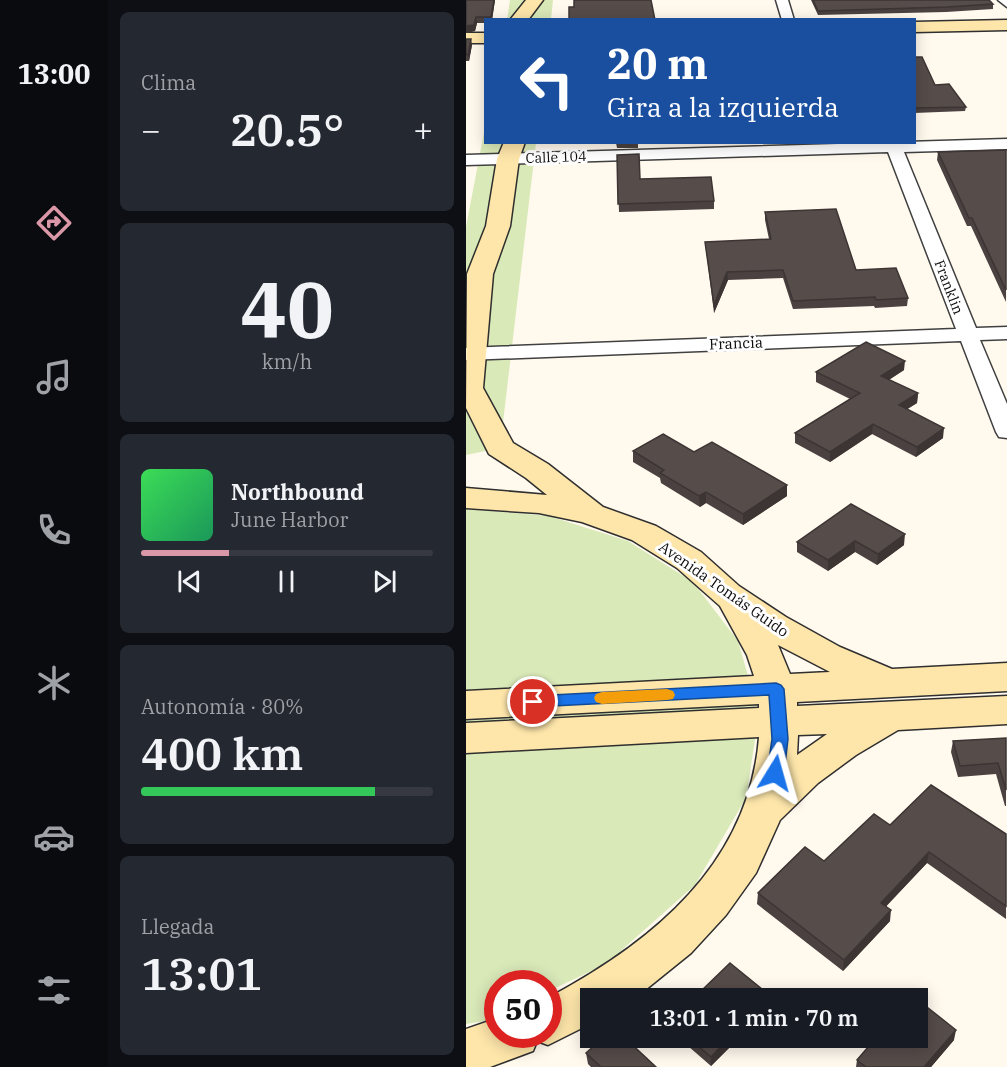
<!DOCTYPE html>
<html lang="es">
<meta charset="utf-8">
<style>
body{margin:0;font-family:"IBM Plex Serif",serif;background:#242831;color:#f1f3f6;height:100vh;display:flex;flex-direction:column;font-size:22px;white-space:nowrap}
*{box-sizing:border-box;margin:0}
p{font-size:20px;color:#9ea1a6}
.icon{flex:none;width:33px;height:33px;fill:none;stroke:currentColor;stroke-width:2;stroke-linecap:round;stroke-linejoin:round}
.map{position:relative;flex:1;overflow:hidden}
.sheet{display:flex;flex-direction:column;gap:12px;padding:12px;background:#0d0f14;width:358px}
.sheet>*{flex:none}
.hud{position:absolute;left:18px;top:18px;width:432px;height:126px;border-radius:0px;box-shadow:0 3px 15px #0003;background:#1a4fa0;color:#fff;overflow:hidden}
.speed{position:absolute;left:18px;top:970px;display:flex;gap:12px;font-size:30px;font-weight:700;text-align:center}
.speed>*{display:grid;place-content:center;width:78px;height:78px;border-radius:50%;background:#171b24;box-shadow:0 3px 15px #0003;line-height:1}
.speed .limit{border:9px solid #d22;background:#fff;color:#111}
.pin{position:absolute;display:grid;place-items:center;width:51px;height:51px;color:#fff;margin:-26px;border:3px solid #fff;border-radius:50%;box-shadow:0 2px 6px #0007}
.me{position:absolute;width:66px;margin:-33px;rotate:8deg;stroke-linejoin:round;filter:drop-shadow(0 0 4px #0008)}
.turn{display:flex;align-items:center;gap:21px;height:126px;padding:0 24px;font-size:27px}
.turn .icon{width:78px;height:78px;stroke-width:2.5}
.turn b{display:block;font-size:42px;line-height:51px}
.big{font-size:45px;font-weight:600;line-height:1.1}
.sheet .card{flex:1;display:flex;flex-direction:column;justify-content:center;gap:9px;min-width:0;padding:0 21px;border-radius:9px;background:#242831}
.sheet .dial{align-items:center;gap:0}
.dial b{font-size:78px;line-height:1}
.song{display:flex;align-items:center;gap:18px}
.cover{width:72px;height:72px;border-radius:9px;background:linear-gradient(135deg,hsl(130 70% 55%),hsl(150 70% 35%))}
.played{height:6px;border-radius:3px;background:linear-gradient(90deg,#da97a7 30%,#363941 30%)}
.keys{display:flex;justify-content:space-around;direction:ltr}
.heat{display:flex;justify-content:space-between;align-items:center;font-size:33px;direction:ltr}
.charge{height:9px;border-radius:4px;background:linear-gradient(90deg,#34c759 80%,#363941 0)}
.trip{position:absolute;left:114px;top:988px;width:348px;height:60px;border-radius:0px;background:#171b24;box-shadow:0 3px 15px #0003;font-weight:600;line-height:60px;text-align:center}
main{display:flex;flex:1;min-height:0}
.tab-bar{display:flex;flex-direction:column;width:108px;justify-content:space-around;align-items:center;background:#090b0e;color:#9ea1a6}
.tab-bar .icon{width:42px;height:42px}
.tab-bar .on{color:#da97a7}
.tab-bar b{font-size:27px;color:#f1f3f6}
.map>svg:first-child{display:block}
.green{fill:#dae9b8}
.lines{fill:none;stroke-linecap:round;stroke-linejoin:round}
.street-casing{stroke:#404040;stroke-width:3}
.secondary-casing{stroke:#2f2f2f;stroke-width:3}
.street{fill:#fff;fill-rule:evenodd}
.secondary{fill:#fee6aa;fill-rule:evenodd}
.wall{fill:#4a4140}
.shaded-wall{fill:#3c3534}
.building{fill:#564c4a;stroke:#3c3534;stroke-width:1.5}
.route{fill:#1a73e8;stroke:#114b97;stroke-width:1.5}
.slow{fill:#f59e0b}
.labels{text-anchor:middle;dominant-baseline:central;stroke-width:6;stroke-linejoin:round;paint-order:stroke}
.far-street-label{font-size:14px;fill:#0d0d0d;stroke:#fff}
.street-label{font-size:15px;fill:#0d0d0d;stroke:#fff}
</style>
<main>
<nav class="tab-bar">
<b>13:00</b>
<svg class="icon on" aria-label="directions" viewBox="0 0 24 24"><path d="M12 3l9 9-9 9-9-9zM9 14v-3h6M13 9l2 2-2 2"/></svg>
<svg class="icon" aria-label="music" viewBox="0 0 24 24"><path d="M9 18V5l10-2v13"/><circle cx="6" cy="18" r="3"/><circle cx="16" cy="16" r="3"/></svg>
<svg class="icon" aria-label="phone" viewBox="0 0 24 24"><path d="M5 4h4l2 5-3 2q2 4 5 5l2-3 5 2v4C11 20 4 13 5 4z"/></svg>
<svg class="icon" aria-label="climate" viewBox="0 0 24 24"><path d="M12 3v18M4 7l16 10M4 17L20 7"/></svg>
<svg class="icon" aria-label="car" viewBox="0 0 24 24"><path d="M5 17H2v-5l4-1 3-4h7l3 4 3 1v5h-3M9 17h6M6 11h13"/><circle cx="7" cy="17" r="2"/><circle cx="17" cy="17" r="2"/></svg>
<svg class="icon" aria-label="filters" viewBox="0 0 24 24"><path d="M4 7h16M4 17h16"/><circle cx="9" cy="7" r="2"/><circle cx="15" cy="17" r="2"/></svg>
</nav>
<section class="sheet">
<div class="card"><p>Clima</p>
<div class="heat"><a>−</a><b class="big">20.5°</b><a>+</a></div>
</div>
<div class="card dial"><b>40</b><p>km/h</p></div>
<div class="card">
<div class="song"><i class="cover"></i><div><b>Northbound</b><p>June Harbor</p></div></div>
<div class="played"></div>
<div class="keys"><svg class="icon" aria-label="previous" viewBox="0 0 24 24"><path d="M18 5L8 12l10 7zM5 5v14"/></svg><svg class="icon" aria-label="pause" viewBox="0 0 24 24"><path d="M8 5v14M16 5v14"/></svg><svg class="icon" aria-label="next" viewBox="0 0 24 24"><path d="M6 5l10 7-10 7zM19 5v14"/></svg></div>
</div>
<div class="card"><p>Autonomía · 80%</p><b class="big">400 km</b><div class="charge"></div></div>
<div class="card"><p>Llegada</p><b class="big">13:01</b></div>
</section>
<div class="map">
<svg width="541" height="1067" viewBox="0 0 541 1067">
<rect width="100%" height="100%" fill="#fff9ee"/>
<!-- green -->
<path class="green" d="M44,0h43l-2,19 -44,1z
M19,127l1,15 50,1 -36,305 -34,7v-228z
M0,509l83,7 79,25 65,41 45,59 21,73 -13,84 -51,87 -89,79 -57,27 -1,-7h-50l-1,31 -12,6 -19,3z"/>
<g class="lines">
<defs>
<path id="street" d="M310,0h12l6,20h-12z
M532,0h9v7z
M541,139v10l-103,3 72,176 31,-1v12l-27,1 27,64v34l-8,-1 -3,-5 -35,-91 -495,19v-12l490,-19 -68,-177 -422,13v-10z"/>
<path id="secondary" d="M60,0h17l-15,20h-18z
M541,20v10l-93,2v-10z
M0,33h20v10h-20z
M38,142h21l-6,17 -9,67 -17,48 -10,114 30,55 35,21 55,43 53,19 45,26 38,34 47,31 54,30 52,22 115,-6v28l-210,11v4l210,-10v28l-109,6 -42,25 -38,28 -38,37 -24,53 -30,42 -35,38 -57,46h-44v25l-42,21 -11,-4 -4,10 -43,16h-24v-38l32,-11v17h50v-37c105,-56 201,-134 211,-261l-293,16v-30l293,-15v-4l-293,15v-28l288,-15 -7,-21 -27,-49 -43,-38 -45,-28 -50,-18 -43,-9 -73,-5v-20l81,7 -21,-17 -37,-24 -23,-46 1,-134 19,-48 11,-67zM312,645l52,27 -40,2zM361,734l-30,21 1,-20z"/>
</defs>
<!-- street casing -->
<use href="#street" class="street-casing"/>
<!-- secondary casing -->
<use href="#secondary" class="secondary-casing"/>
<!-- street -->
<use href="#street" class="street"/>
<!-- secondary -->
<use href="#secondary" class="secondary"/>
</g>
<!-- wall -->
<path class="wall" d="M0,0h29l-3,20h-6v3h-9l-2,8 -9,2z
M345,0h178l4,4v5l-47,3 -128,3z
M0,39l6,6 -3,16h-3z
M448,57l21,28 31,22 -1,4 -51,2z
M111,142h61v6h-21l-1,-5 -39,1z
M540,150v152l-35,-76h-4l-30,-66 1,-8z
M151,155l23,24 74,22v8l-95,3z
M299,212l91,58 52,28 -1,8 -32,2 -1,-2 -81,3 -10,-31 -55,2 -14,33 -8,-63 -1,-8 64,-3 -4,-19z
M438,370l-15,10 29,13 -1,10 -10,6 36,29 -27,19 -44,-23 -42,28 -35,-19v-10l55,-34 -34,-17v-10z
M167,451l61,1 93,44 -44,29 -37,-22 -6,4 -39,-24 -1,-5 -27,-16z
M385,504l53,41 -27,20 -22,-13 -27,19 -31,-19v-10z
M540,738v68h-1l-9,-32 -38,3 -7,-25 2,-11z
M424,825l116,9v85l-79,-56 -41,43 4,15 -47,50 -86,-67 1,-11 66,-32z
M221,1038h61l-6,6 -5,-4 -26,26 -23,-20z
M488,1040l-23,27h-75l1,-7z
M120,1053l70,14h-65l-3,-3z"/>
<!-- shaded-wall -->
<path class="shaded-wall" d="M28,0h1l-3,20h-1z
M10,17l1,6 -2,8 -9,2v-7z
M5,39l1,6 -3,16 -1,-6z
M261,272l1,8 -14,33v-8z
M439,361l-1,9 -24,15 1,-9z
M452,393l-1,10 -19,12 1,-10z
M407,424l-1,10 -42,28v-10z
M478,428l-1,10 -27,19 1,-10z
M321,485v11l-44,29v-11z
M240,492v11l-6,4 -1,-11z
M439,534l-1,11 -27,20 1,-11z
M389,541v11l-27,19v-11z
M463,852l-2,11 -48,51 2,-11z
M425,910l-1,11 -47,50 1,-11z
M490,1030l-2,10 -23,27h-7z
M263,1038h8v2l-26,26v-9z
M276,1038h6l-6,6z"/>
<!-- building -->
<path class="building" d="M0,0h28l-3,17h-15l-2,8 -8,1z
M108,0h77l4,20h-86v-13h5z
M347,0h176l4,4 -46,3 -129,4z
M0,39h5l-3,16h-2z
M448,57h8l13,28 14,-1 17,23 -52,1z
M540,150v140l-34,-72h-3l-31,-66z
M173,154l1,25 71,-2 3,24 -96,3 -1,-49z
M370,209l20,61 40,-2 12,30 -32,2 -1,-3 -82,4 -10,-31 -56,2 -13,33 -9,-63 66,-3 -6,-27z
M400,342l39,19 -24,15 37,17 -19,12 45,23 -27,19 -44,-23 -43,28 -35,-19 65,-40 -44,-21z
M197,434l31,18 18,-10 75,43 -44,29 -37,-22 -7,4 -39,-23 4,-3 -31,-19z
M385,504l54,30 -27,20 -23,-13 -27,19 -31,-18z
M540,738v52l-8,-27 -38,3 -7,-25z
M465,785l75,49v72l-77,-54 -48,51 10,7 -47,50 -86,-67 47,-46 19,14 50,-47 16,11z
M264,963l44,36h-74l-4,-3z
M452,1000l38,30 -32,37h-58l-9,-7 19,-22h42z
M137,1038h22l31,29h-55l-15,-14z
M223,1038h40l-18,19z"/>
<!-- route -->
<path class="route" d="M310,683l5,2 3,4 4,50 -4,34 -3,5 -6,1 -5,-1 -3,-5 5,-34 -3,-44 -236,12 -6,-1 -2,-4 2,-5 6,-1z"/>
<!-- slow -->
<path class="slow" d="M201,689l6,2 2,4 -2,4 -6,1 -65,4 -6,-2 -2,-4 2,-4 6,-2z"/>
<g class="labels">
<!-- far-street labels -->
<g class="far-street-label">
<text transform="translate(90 157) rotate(-2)">Calle 104</text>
<text transform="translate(483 287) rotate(69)">Franklin</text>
</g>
<!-- street labels -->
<g class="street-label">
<text transform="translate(270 343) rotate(-2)">Francia</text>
<text transform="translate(258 589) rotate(35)">Avenida Tomás Guido</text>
</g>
</g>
</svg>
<div class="speed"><div class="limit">50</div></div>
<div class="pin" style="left:67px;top:702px;background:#d93025"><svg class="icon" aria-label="arrive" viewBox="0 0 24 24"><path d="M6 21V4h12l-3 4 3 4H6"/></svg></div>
<svg class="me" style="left:309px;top:773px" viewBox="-20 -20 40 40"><path d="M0-17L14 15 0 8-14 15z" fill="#1a73e8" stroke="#fff" stroke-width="4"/></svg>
<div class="trip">13:01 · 1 min · 70 m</div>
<div class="hud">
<div class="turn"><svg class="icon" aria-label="left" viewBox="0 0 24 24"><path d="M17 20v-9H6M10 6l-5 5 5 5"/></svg><div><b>20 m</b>Gira a la izquierda</div></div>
</div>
</div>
</main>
